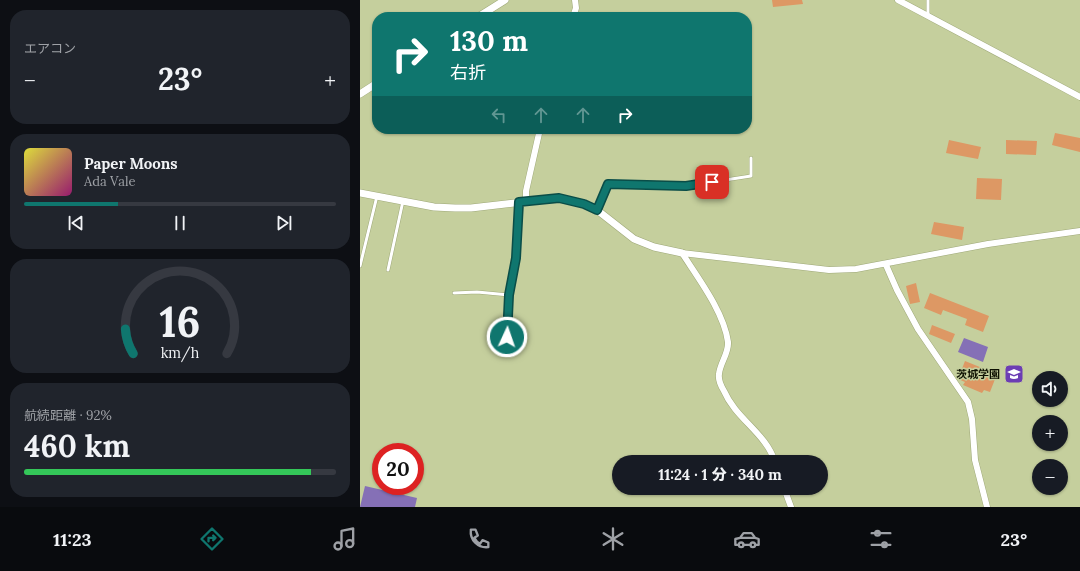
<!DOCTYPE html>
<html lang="ja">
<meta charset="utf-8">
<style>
body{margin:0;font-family:Lora,"Noto Sans JP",serif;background:#20242c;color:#f1f3f6;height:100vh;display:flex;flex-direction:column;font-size:15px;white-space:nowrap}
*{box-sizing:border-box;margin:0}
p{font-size:13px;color:#9ea1a6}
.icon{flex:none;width:22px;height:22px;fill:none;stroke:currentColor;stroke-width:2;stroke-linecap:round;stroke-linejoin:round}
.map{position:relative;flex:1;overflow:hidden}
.sheet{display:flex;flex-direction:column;gap:10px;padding:10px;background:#0d0f14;width:360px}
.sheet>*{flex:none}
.banner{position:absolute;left:12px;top:12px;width:380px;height:122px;border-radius:16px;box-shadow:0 1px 3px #0004;background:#0f766e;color:#fff;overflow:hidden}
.fabs{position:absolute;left:672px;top:371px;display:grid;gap:8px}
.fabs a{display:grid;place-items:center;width:36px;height:36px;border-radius:50%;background:#171b24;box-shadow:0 1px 3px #0004;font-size:20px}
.speed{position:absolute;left:12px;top:443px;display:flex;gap:8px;font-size:20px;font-weight:700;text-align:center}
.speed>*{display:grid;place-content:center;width:52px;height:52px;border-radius:50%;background:#171b24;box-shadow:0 1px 3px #0004;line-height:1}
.speed .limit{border:6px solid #d22;background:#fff;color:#111}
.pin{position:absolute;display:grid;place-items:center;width:34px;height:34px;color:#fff;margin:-17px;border-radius:8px;box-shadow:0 2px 6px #0006}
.me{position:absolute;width:44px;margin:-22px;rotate:3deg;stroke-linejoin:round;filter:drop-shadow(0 0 3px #0008)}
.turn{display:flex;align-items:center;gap:14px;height:84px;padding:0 12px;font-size:18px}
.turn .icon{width:52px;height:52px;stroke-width:2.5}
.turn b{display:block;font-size:28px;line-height:34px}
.lanes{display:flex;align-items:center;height:38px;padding:0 12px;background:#0003;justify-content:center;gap:20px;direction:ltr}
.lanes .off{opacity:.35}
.big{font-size:30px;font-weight:800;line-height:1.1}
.sheet .widget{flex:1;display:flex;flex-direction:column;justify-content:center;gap:6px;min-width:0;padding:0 14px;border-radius:16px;background:#20242c}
.sheet .dial{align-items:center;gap:0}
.dial svg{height:104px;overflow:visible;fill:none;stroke:#363941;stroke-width:7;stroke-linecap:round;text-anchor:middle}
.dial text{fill:#f1f3f6;stroke:none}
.song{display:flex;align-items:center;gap:12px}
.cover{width:48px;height:48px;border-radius:6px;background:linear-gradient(135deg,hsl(60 70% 55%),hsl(320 70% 35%))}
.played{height:4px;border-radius:2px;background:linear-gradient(90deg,#0f766e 30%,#363941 30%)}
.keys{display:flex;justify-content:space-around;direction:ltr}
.heat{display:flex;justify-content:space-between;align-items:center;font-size:22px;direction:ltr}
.charge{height:6px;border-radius:3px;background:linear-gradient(90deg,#34c759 92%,#363941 0)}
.trip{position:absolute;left:252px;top:455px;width:216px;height:40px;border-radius:20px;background:#171b24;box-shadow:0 1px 3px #0004;font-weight:800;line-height:40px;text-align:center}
.dock{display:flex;height:64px;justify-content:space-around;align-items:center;background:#090b0e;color:#9ea1a6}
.dock .icon{width:28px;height:28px}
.dock .current{color:#0f766e}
.dock b{font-size:18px;color:#f1f3f6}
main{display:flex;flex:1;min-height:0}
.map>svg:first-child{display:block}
.water{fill:#8570b6}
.building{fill:#dd9864}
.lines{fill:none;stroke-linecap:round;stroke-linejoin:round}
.service-casing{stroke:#9ea878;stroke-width:4}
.minor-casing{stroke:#9ea878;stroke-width:7}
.tertiary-casing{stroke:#9ea878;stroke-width:8}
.service{stroke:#fff;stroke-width:3}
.minor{stroke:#fff;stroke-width:6}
.tertiary{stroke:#fff;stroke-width:7}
.route-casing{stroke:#0a4d48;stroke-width:10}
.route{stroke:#0f766e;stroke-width:7}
.labels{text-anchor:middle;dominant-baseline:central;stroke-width:3;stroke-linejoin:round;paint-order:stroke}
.poi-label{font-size:11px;font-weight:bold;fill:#0d1001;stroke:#c5cf9d;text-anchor:end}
</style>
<main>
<section class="sheet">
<div class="widget"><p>エアコン</p>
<div class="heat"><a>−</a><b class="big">23°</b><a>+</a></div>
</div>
<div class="widget">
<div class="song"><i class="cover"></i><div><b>Paper Moons</b><p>Ada Vale</p></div></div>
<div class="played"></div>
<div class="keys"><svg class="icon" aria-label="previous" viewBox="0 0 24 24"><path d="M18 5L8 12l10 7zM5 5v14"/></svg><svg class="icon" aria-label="pause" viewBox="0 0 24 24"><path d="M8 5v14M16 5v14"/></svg><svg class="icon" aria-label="next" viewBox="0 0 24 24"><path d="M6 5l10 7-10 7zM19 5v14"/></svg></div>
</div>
<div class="widget dial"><svg viewBox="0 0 100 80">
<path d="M14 69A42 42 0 1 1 86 69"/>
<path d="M14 69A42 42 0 0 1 8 50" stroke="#0f766e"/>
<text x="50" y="56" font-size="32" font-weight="700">16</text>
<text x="50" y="72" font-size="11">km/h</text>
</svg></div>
<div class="widget"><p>航続距離 · 92%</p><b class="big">460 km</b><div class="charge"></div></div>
</section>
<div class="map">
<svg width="720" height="507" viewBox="0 0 720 507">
<rect width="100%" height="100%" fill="#c5cf9d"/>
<!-- water -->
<path class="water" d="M604,338l24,9 -5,15 -25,-10z
M5,486l52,12 -2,9h-55z"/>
<!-- building -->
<path class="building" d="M412,0h30l1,4 -30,3z
M695,133l25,5v14l-28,-7z
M589,140l32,7 -3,12 -32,-6z
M646,140l31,1 -1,14 -30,-1z
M617,178l25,1 -1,21 -25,-1z
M574,222l30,5 -2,13 -31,-6z
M556,283l4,19 -10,2 -4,-18z
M570,293l59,23 -6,16 -18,-7 2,-6 -24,-9 -2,5 -17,-7z
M572,325l23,9 -4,9 -22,-9z
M605,361l32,13 -7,18 -6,-2 -2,3 -19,-8 2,-3 -7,-3z"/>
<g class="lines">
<defs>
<path id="service" d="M127,11l4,6
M568,16v-16
M237,210l11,-26 78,2 65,-10v-18
M0,266l17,-70
M28,270l15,-69
M94,293l23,-1 32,3
M146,351l3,-56 7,-37 3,-56"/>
<path id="minor" d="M538,0l182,97
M213,17l3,-9 -1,-8
M166,201v-10l14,-62
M322,253l147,17 27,-1 132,-25 92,-13
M322,253c16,25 42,59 46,89 1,11 -8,21 -9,32 -1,6 2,12 5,17 12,28 42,42 51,71
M526,265l11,25 21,39 50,73 4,17 3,41 12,47
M424,488l7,19"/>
<path id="tertiary" d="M118,17l27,-17
M0,94l17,-11
M0,193l74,14 21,1h16l88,-10 25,6 13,6 37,29 20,8 28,6"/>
</defs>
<!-- service casing -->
<use href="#service" class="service-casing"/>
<!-- minor casing -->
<use href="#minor" class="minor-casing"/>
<!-- tertiary casing -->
<use href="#tertiary" class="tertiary-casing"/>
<!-- service -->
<use href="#service" class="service"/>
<!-- minor -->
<use href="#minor" class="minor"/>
<!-- tertiary -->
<use href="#tertiary" class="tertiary"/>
</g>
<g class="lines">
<defs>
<path id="route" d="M147,337l2,-42 7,-37 3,-56 40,-4 25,6 13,6 11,-26 78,2 26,-4"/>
</defs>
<!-- route casing -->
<use href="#route" class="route-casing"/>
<!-- route -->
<use href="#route" class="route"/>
</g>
<!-- icons -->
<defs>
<symbol id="school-square" viewBox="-11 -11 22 22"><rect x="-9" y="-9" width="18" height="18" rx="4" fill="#6c3db4" stroke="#c5cf9d"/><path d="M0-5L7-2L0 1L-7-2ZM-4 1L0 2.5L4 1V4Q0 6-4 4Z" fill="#fff"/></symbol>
</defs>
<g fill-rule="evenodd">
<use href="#school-square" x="643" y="363" width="22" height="22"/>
</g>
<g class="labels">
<!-- poi labels -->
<g class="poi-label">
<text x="640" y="374">茨城学園</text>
</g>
</g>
</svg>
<div class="fabs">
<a><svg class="icon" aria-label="sound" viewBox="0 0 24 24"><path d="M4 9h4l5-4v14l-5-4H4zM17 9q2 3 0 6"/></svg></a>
<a>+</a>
<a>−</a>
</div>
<div class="speed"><div class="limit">20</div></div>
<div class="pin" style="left:352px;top:182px;background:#d93025"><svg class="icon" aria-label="arrive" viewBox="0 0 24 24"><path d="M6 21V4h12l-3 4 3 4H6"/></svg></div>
<svg class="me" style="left:147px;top:337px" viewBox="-20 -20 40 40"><circle r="17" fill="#0f766e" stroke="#fff" stroke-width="3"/><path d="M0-11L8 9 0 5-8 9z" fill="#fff"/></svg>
<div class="trip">11:24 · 1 分 · 340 m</div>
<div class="banner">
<div class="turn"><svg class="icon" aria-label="right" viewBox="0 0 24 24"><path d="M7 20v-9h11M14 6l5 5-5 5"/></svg><div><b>130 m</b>右折</div></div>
<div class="lanes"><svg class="icon off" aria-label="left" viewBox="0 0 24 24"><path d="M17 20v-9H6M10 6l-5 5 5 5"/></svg><svg class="icon off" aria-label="ahead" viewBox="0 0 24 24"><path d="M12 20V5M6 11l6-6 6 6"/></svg><svg class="icon off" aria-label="ahead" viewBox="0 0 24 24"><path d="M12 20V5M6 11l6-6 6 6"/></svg><svg class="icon" aria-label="right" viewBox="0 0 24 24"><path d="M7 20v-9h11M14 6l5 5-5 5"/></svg></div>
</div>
</div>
</main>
<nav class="dock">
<b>11:23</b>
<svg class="icon current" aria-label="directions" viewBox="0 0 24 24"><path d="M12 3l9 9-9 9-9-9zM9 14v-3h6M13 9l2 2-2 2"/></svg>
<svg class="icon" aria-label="music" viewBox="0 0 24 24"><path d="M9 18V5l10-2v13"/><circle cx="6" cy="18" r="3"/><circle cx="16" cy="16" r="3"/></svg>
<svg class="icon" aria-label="phone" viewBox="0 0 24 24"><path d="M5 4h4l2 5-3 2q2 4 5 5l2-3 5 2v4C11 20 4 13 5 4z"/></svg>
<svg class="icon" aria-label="climate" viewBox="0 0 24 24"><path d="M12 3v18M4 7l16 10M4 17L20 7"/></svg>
<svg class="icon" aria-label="car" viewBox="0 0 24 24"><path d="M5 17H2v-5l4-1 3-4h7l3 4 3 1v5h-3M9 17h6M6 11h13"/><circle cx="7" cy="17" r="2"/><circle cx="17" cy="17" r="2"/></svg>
<svg class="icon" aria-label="filters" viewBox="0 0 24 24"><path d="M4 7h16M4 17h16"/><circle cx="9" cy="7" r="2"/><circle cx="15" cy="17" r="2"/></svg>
<b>23°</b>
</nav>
